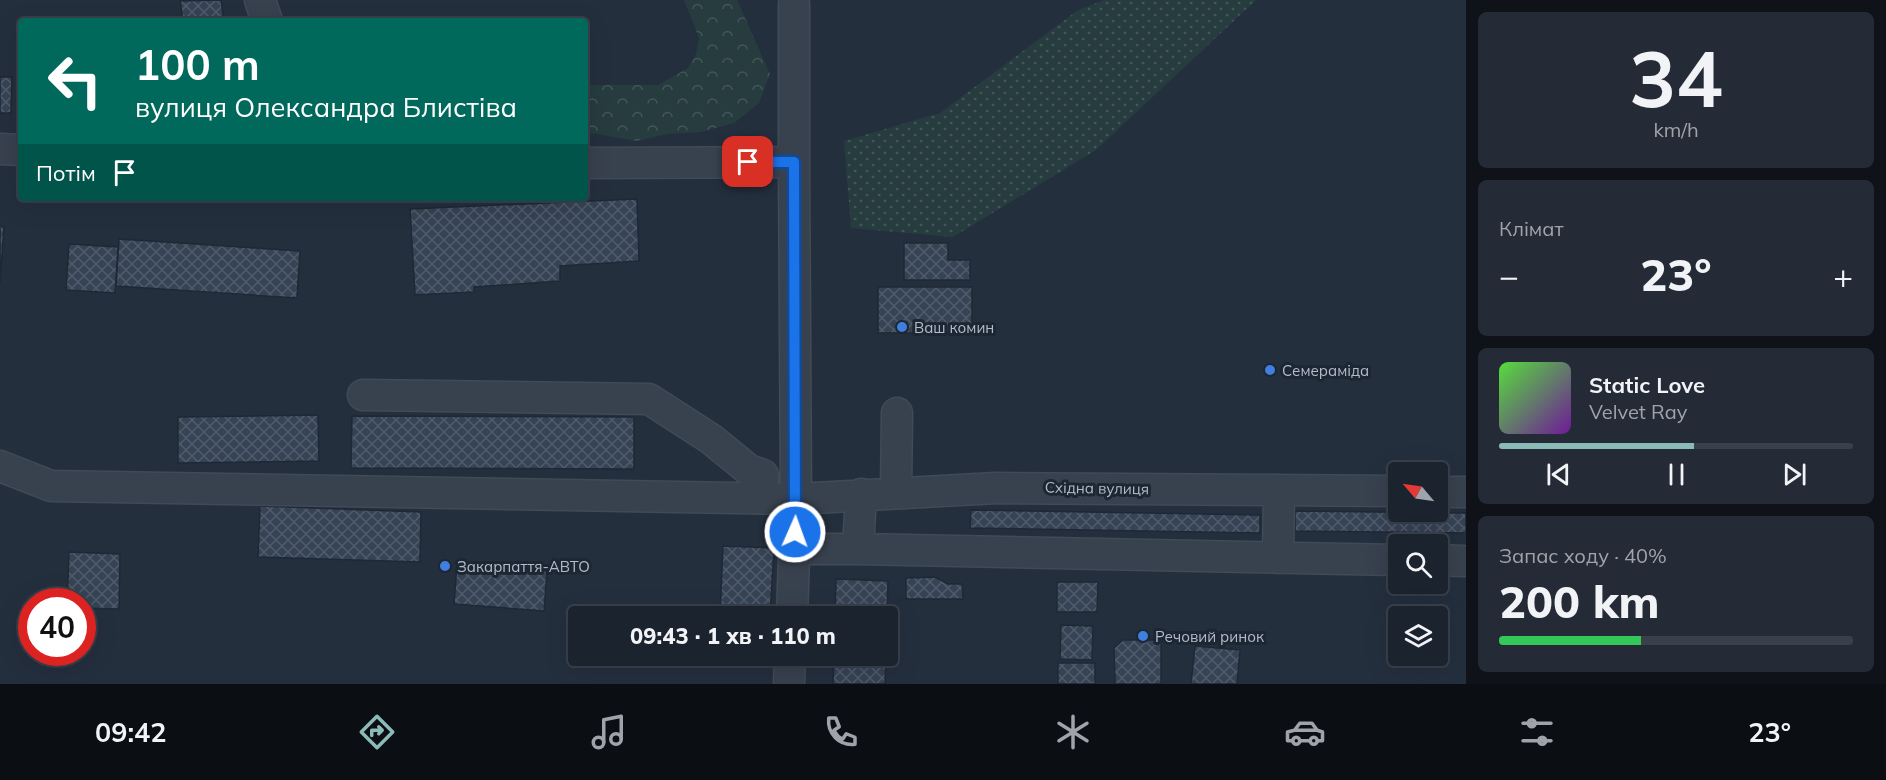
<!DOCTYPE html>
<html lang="uk">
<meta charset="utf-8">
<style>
body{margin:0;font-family:Mulish,sans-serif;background:#242b36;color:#f1f3f6;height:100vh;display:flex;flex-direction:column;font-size:22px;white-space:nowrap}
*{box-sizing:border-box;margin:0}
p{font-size:20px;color:#a0a4aa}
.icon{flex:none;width:33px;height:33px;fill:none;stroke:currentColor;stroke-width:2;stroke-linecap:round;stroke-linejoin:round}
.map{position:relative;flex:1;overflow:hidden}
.sheet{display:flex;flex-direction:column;gap:12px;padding:12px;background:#0f1319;width:420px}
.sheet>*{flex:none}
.guide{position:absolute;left:18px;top:18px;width:570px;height:183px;border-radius:6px;box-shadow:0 6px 24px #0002,0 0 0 2px #39404a;background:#00695c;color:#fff;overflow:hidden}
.needle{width:39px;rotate:299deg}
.buttons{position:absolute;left:1388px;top:462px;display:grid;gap:12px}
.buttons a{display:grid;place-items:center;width:60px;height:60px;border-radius:6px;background:#1b232e;box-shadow:0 6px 24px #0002,0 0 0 2px #39404a;font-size:30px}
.speed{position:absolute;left:18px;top:588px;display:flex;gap:12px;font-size:30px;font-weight:700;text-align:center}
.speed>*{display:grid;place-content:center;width:78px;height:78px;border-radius:50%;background:#1b232e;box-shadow:0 6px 24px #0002,0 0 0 2px #39404a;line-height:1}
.speed .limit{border:9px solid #d22;background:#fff;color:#111}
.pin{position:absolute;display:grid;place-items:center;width:51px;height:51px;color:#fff;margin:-26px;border-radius:12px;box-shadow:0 3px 9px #0006}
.me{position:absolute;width:66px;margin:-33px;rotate:2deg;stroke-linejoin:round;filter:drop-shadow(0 0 4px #0008)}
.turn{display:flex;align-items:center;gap:21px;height:126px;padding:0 18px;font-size:27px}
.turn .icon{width:78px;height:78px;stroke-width:2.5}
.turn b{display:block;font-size:42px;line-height:51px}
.then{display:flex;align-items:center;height:57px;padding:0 18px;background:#0003;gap:12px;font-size:22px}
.big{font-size:45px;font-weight:800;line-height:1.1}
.sheet .tile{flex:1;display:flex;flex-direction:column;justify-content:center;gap:9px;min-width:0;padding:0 21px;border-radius:9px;background:#242b36}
.sheet .dial{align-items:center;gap:0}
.dial b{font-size:78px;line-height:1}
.song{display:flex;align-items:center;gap:18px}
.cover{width:72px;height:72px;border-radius:9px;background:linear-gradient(135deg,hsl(110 70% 55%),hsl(280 70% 35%))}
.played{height:6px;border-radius:3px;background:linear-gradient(90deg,#8bbbb9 55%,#39404a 55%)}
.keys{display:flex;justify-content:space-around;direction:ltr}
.heat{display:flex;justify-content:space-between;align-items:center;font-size:33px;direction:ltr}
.charge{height:9px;border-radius:4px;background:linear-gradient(90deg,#34c759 40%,#39404a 0)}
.trip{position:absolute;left:568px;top:606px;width:330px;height:60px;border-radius:6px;background:#1b232e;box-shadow:0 6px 24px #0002,0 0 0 2px #39404a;font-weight:800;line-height:60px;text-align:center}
.tab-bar{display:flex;height:96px;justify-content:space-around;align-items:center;background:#0b0e12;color:#a0a4aa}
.tab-bar .icon{width:42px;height:42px}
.tab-bar .current{color:#8bbbb9}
.tab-bar b{font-size:27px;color:#f1f3f6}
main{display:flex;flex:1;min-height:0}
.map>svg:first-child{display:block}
.grass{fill:url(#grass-dots)}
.forest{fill:url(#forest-crowns)}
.building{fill:url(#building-cross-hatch);stroke:#1f2835;stroke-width:1.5}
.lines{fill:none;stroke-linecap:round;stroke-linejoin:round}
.minor-casing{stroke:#414a57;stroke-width:33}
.minor{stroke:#38414e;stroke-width:30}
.route-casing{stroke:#114b97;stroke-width:15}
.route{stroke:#1a73e8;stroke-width:10}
.shop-dot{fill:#3f7fe0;stroke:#1d2633;stroke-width:2}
.labels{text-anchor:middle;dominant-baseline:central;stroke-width:6;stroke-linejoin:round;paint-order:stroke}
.poi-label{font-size:15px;fill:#b4bcc9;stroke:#1d2633;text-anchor:start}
.street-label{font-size:15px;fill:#b4bcc9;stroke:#1d2633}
</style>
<main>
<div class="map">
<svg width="1466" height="684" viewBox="0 0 1466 684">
<defs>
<pattern id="grass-dots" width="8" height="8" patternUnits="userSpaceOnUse" patternTransform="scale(1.5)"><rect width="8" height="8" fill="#263c3f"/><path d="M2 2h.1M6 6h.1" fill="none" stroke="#435659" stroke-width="1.8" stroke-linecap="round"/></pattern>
<pattern id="forest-crowns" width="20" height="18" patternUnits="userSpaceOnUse" patternTransform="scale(1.5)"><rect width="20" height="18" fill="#263c3f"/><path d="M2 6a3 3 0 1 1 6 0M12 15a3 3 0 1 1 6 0" fill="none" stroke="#435659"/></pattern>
<pattern id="building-cross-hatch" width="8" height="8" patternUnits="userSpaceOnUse" patternTransform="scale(1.5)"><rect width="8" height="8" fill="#364354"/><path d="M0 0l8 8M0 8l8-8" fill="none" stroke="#515c6b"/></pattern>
</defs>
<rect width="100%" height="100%" fill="#242f3e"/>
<!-- grass -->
<path class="grass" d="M1104,0h152l-160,150 -143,87 -102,-9 -7,-87 96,-28 138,-103z"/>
<!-- forest -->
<path class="forest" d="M684,0h53l33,74 -11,29 -25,20 -33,9 -34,2 -30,7 -52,-9v-47h73l30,-17 8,-14 3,-16z"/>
<!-- building -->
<path class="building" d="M221,0l3,21h-41l-3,-20z
M0,77h12l-1,36h-11z
M637,199l2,62 -79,5v15l-86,6v5l-59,3 -5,-86z
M0,226l4,1 -4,56z
M119,239l181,12 -3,47 -181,-12z
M904,243h44v17h22v20h-66z
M69,244l49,3 -3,46 -49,-3z
M878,287h94v46h-94z
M318,415l1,46 -141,2v-46z
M352,416l282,1v52l-283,-1z
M260,506l161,6 -1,50 -162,-5z
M971,510l289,5v18l-290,-5z
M1295,511l171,2v20l-171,-2z
M723,546l51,2 -4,68h-50z
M69,552l51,2 -1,55 -37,-1v-6h-15z
M457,564l90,7 -3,40 -90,-7z
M935,577l13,7h14l1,15h-57v-21z
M836,579l52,2 -1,35h-52z
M1057,582h41l-1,30h-40z
M1061,625l32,1 -1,34 -32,-1z
M1123,640h38v44h-46l-1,-36z
M1195,646l45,4 -3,34h-46z
M718,656h51l-1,4z
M834,656h52l-1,28h-52z
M1058,663h37v21h-37z"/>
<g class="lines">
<defs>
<path id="minor" d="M260,0l7,21
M0,149l21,1
M794,162v-158
M585,163l209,-1 2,337 -4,117
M363,395l286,4 62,40 38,31 14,5v23
M0,466l51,20 745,13 200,-11 402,3
M1437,492h29
M896,493l1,-80
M861,494l-3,55 540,11
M794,549h64
M1278,558l1,-68
M1437,560l26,1
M789,684l1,-28"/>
</defs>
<!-- minor casing -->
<use href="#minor" class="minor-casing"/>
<!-- minor -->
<use href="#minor" class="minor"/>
</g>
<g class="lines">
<defs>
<path id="route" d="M748,162h46l1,370"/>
</defs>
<!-- route casing -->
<use href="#route" class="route-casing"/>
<!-- route -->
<use href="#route" class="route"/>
</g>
<!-- markers -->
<g class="shop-dot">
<circle cx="902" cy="327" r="6"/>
<circle cx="1270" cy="370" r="6"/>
<circle cx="445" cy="566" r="6"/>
<circle cx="1143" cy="636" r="6"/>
</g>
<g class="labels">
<!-- poi labels -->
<g class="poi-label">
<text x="914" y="327">Ваш комин</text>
<text x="1282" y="370">Семераміда</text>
<text x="457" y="566">Закарпаття-АВТО</text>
<text x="1155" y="636">Речовий ринок</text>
</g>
<!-- street labels -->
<g class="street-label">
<text transform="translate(1097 488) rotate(1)">Східна вулиця</text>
</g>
</g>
</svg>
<div class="buttons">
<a><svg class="needle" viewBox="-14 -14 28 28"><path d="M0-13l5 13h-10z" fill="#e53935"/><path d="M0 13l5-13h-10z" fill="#a0a4aa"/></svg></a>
<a><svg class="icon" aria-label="search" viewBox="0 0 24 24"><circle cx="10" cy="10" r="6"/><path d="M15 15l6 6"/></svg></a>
<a><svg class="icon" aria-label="layers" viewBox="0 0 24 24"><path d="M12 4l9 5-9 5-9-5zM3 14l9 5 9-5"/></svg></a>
</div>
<div class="speed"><div class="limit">40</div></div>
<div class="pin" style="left:748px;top:162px;background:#d93025"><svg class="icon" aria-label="arrive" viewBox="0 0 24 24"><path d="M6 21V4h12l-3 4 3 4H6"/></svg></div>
<svg class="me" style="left:795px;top:532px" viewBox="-20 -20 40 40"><circle r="17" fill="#1a73e8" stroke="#fff" stroke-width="3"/><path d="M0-11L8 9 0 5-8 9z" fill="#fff"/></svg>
<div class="trip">09:43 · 1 хв · 110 m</div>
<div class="guide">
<div class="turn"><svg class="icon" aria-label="left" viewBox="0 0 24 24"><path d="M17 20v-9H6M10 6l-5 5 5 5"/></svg><div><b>100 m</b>вулиця Олександра Блистіва</div></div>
<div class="then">Потім<svg class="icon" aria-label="arrive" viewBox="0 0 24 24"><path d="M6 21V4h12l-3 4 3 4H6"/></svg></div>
</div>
</div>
<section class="sheet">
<div class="tile dial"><b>34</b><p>km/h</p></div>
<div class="tile"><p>Клімат</p>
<div class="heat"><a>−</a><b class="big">23°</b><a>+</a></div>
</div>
<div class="tile">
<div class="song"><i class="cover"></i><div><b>Static Love</b><p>Velvet Ray</p></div></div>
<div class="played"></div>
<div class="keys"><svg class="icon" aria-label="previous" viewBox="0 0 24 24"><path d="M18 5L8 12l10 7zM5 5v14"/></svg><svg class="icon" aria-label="pause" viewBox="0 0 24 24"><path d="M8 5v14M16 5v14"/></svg><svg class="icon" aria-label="next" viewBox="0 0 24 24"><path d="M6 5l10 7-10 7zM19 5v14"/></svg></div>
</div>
<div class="tile"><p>Запас ходу · 40%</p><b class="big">200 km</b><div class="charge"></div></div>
</section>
</main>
<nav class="tab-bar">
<b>09:42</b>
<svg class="icon current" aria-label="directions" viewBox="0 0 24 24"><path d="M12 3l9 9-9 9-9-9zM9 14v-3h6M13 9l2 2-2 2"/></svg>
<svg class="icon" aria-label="music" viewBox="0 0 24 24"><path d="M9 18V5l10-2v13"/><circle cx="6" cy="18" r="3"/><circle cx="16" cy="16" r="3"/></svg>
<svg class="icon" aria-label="phone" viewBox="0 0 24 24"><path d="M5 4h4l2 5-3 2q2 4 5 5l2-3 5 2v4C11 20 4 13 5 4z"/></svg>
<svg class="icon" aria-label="climate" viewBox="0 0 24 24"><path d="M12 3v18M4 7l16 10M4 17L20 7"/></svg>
<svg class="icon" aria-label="car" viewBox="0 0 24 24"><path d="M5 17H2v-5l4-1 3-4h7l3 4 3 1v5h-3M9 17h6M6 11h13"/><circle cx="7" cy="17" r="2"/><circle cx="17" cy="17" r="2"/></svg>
<svg class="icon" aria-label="filters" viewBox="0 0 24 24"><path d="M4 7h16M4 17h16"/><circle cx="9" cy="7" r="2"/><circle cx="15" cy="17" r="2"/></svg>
<b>23°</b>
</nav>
